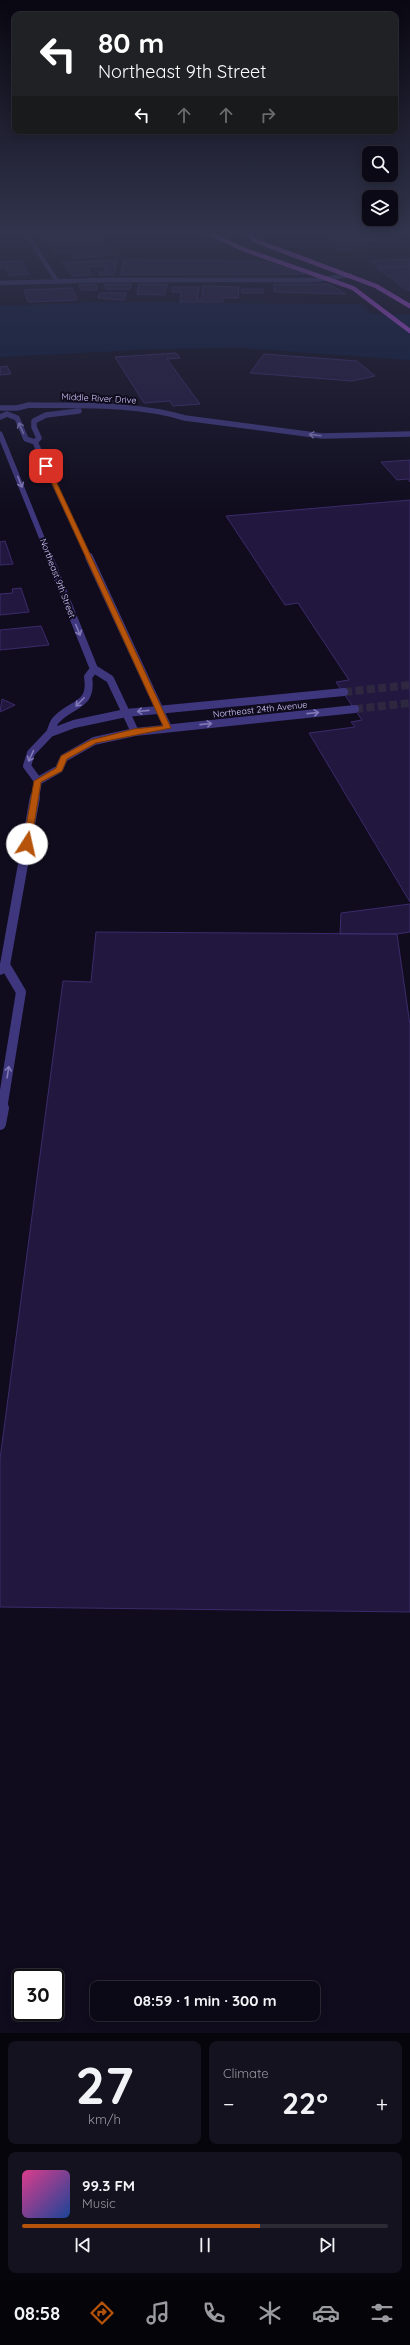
<!DOCTYPE html>
<meta charset="utf-8">
<style>
body{margin:0;font-family:Quicksand,sans-serif;background:#15121f;color:#f1f3f6;height:100vh;display:flex;flex-direction:column;font-size:15px;white-space:nowrap}
*{box-sizing:border-box;margin:0}
p{font-size:13px;color:#9a9aa1}
.icon{flex:none;width:22px;height:22px;fill:none;stroke:currentColor;stroke-width:2;stroke-linecap:round;stroke-linejoin:round}
.map{position:relative;height:2033px;overflow:hidden}
.side{display:flex;flex-direction:column;gap:8px;padding:8px;background:#07050c;flex:1}
.side>*{flex:none}
.guide{position:absolute;left:12px;top:12px;width:386px;height:122px;border-radius:8px;box-shadow:0 2px 10px #0003,0 0 0 1px #2c2a35;background:#202124;color:#fff;overflow:hidden}
.fabs{position:absolute;left:362px;top:146px;display:grid;gap:8px}
.fabs a{display:grid;place-items:center;width:36px;height:36px;border-radius:8px;background:#0c0916;box-shadow:0 2px 10px #0003,0 0 0 1px #2c2a35;font-size:20px}
.speed{position:absolute;left:12px;top:1969px;display:flex;gap:8px;font-size:20px;font-weight:700;text-align:center}
.speed>*{display:grid;place-content:center;width:52px;height:52px;border-radius:50%;background:#0c0916;box-shadow:0 2px 10px #0003,0 0 0 1px #2c2a35;line-height:1}
.speed .limit{border:2px solid #111;border-radius:6px;background:#fff;color:#111}
.pin{position:absolute;display:grid;place-items:center;width:34px;height:34px;color:#fff;margin:-17px;border-radius:8px;box-shadow:0 2px 6px #0006}
.me{position:absolute;width:44px;margin:-22px;rotate:10deg;stroke-linejoin:round;filter:drop-shadow(0 0 3px #0008)}
.turn{display:flex;align-items:center;gap:14px;height:84px;padding:0 20px;font-size:18px}
.turn .icon{width:52px;height:52px;stroke-width:2.5}
.turn b{display:block;font-size:28px;line-height:34px}
.lanes{display:flex;align-items:center;height:38px;padding:0 20px;background:#0003;justify-content:center;gap:20px;direction:ltr}
.lanes .off{opacity:.35}
.big{font-size:30px;font-weight:700;line-height:1.1}
.side .widget{flex:1;display:flex;flex-direction:column;justify-content:center;gap:6px;min-width:0;padding:0 14px;border-radius:8px;background:#15121f}
.side .dial{align-items:center;gap:0}
.dial b{font-size:52px;line-height:1}
.song{display:flex;align-items:center;gap:12px}
.cover{width:48px;height:48px;border-radius:6px;background:linear-gradient(135deg,hsl(330 70% 55%),hsl(220 70% 35%))}
.played{height:4px;border-radius:2px;background:linear-gradient(90deg,#b45309 65%,#2c2a35 65%)}
.keys{display:flex;justify-content:space-around;direction:ltr}
.heat{display:flex;justify-content:space-between;align-items:center;font-size:22px;direction:ltr}
.side .tiles{flex:1;display:grid;gap:8px;grid-template-columns:1fr 1fr}
.widget:last-child{grid-column:span 2}
.trip{position:absolute;left:90px;top:1981px;width:230px;height:40px;border-radius:8px;background:#0c0916;box-shadow:0 2px 10px #0003,0 0 0 1px #2c2a35;font-weight:700;line-height:40px;text-align:center}
.tab-bar{display:flex;height:64px;justify-content:space-around;align-items:center;background:#050409;color:#9a9aa1}
.tab-bar .icon{width:28px;height:28px}
.tab-bar .selected{color:#b45309}
.tab-bar b{font-size:18px;color:#f1f3f6}
.map>svg:first-child{display:block}
.water{fill:#09183a}
.building{fill:#22183f;stroke:#3b2b6b}
.lines{fill:none;stroke-linecap:round;stroke-linejoin:round}
.minor-tunnel{stroke:#2d2840;stroke-width:8;stroke-dasharray:8 3.5;stroke-linecap:butt}
.minor-far4{stroke:#3e377d;stroke-width:4.5}
.minor-far3{stroke:#3e377d;stroke-width:5.5}
.minor-far2{stroke:#3e377d;stroke-width:8}
.minor-far1{stroke:#3e377d;stroke-width:10}
.minor{stroke:#3e377d;stroke-width:12}
.major{stroke:#c752fd;stroke-width:4.5}
.oneway{stroke:#8179b8}
.route{fill:#b45309;stroke:#753606}
.labels{text-anchor:middle;dominant-baseline:central;stroke-width:4;stroke-linejoin:round;paint-order:stroke}
.far-street-label{font-size:9px;fill:#d3caff;stroke:#100c1e}
</style>
<div class="map">
<svg width="410" height="2033" viewBox="0 0 410 2033">
<rect width="100%" height="100%" fill="#100c1e"/>
<!-- water -->
<path class="water" d="M110,302l250,2 12,10 38,1v45l-167,-12 -86,1 -157,8v-51z"/>
<!-- building -->
<path class="building" d="M39,230h44l-42,2z
M96,234l18,21 -40,3 -4,-6 -14,1 -12,-16z
M377,237l5,4 -17,1 -5,-4z
M360,238l11,10 -33,2 -11,-11z
M410,259v7l-31,2 -8,-7z
M117,260l-3,15h-14l-2,-3h7v-6l-18,1 5,8 -19,1 -11,-13z
M124,260l138,1 42,13 -184,1z
M21,261l8,13 -19,2 -5,-8h-5v-6z
M410,266v24l-2,1 -31,-23z
M96,284l1,6h-16l-2,-5z
M104,284h27l-1,5h-24z
M139,284h28l-2,11 -28,-1z
M274,284h54l18,10 -72,-2z
M203,286l36,1 -1,11h-15v4h-43l1,-10h-9l1,-5h26l-2,12h5z
M72,288l5,12 -49,2 -4,-12z
M242,289h21v4h-21z
M100,293h26l-2,7 -26,-2z
M176,353l4,5 -13,1 33,45 -27,2 -3,-5 -26,2 -29,-46z
M264,354l93,7 18,15 -23,5 -102,-8z
M7,366l4,8 -11,1v-8z
M410,460v22l-2,-3 -11,1 -16,-18z
M410,500v402l-101,-169 46,-6 -4,-5 11,-2 -26,-38 13,-2 -51,-77 -13,2 -59,-89z
M5,541l8,23 -13,1v-23z
M21,588l8,24 -29,3v-21l13,-1 -1,-4z
M41,626l8,19 -49,5v-20z
M2,699l13,6 -15,7z
M410,904v28l-13,2h-57l1,-21z
M96,932l301,2 13,91v587l-410,-5v-148l63,-478 28,1z"/>
<g class="lines">
<!-- minor-tunnel -->
<path class="minor-tunnel" d="M344,692l66,-7
M355,709l55,-6"/>
<!-- minor-far4 -->
<path class="minor-far4" d="M24,230l33,51
M0,283l109,-3h207l34,-5"/>
<!-- minor-far3 -->
<path class="minor-far3" d="M0,408h17l12,-3c52,1 106,-2 156,13l137,18 88,-2
M0,417l7,-3 10,4 9,21 9,3 54,116
M0,434l50,124
M35,442l4,-4 -5,-11v-6l12,-6 33,-4"/>
<!-- minor-far2 -->
<path class="minor-far2" d="M49,557l45,112 16,10 25,53
M89,557l79,171
M50,733c2,-4 3,-11 7,-14 15,-16 36,-13 31,-42l6,-8
M38,781l21,-12 5,-11 30,-17 41,-9 220,-23
M35,798l3,-17 -11,-15 4,-13 19,-20 24,-9 52,-11 218,-21"/>
<!-- minor-far1 -->
<path class="minor-far1" d="M0,970l5,-5 30,-168
M2,1109l19,-117 -16,-27"/>
<!-- minor -->
<path class="minor" d="M0,1124l3,-16"/>
<!-- major -->
<path class="major" d="M202,230l43,20 108,38 57,43
M243,230l13,11 120,45 34,20"/>
</g>
<!-- one-way arrows -->
<defs><path id="oneway-shaft" d="M-6 0H5M1.5-3L5.5 0L1.5 3" fill="none" stroke-width="1.6" stroke-linecap="round" stroke-linejoin="round"/></defs>
<g class="oneway">
<use href="#oneway-shaft" transform="translate(21 428) rotate(-114)"/>
<use href="#oneway-shaft" transform="translate(315 435) rotate(-173)"/>
<use href="#oneway-shaft" transform="translate(20 482) rotate(68)"/>
<use href="#oneway-shaft" transform="translate(78 630) rotate(68)"/>
<use href="#oneway-shaft" transform="translate(80 702) rotate(135)"/>
<use href="#oneway-shaft" transform="translate(143 711) rotate(174)"/>
<use href="#oneway-shaft" transform="translate(313 713) rotate(-6)"/>
<use href="#oneway-shaft" transform="translate(206 724) rotate(-6)"/>
<use href="#oneway-shaft" transform="translate(31 756) rotate(115)"/>
<use href="#oneway-shaft" transform="translate(8 1072) rotate(-81)"/>
</g>
<!-- sky -->
<linearGradient id="sky" x2="0" y2="1"><stop stop-color="#090710"/><stop offset="0.45" stop-color="#31344c"/><stop offset="1" stop-color="#31344c" stop-opacity="0"/></linearGradient>
<rect width="410" height="514" fill="url(#sky)"/>
<!-- route -->
<path class="route" d="M46,464l3,2 122,262 -75,15 -29,16 -5,12 -21,11 -10,62 -4,2 -4,-2 11,-63 22,-13 5,-12 30,-16 43,-11 29,-3 -119,-260z"/>
<g class="labels">
<!-- far-street labels -->
<g class="far-street-label">
<text transform="translate(99 398) rotate(3)">Middle River Drive</text>
<text transform="translate(58 578) rotate(69)">Northeast 9th Street</text>
<text transform="translate(260 709) rotate(-6)">Northeast 24th Avenue</text>
</g>
</g>
</svg>
<div class="fabs">
<a><svg class="icon" aria-label="search" viewBox="0 0 24 24"><circle cx="10" cy="10" r="6"/><path d="M15 15l6 6"/></svg></a>
<a><svg class="icon" aria-label="layers" viewBox="0 0 24 24"><path d="M12 4l9 5-9 5-9-5zM3 14l9 5 9-5"/></svg></a>
</div>
<div class="speed"><div class="limit">30</div></div>
<div class="pin" style="left:46px;top:466px;background:#d93025"><svg class="icon" aria-label="arrive" viewBox="0 0 24 24"><path d="M6 21V4h12l-3 4 3 4H6"/></svg></div>
<svg class="me" style="left:27px;top:844px" viewBox="-20 -20 40 40"><circle r="19" fill="#fff"/><path d="M0-13L10 11 0 6-10 11z" fill="#b45309"/></svg>
<div class="trip">08:59 · 1 min · 300 m</div>
<div class="guide">
<div class="turn"><svg class="icon" aria-label="left" viewBox="0 0 24 24"><path d="M17 20v-9H6M10 6l-5 5 5 5"/></svg><div><b>80 m</b>Northeast 9th Street</div></div>
<div class="lanes"><svg class="icon" aria-label="left" viewBox="0 0 24 24"><path d="M17 20v-9H6M10 6l-5 5 5 5"/></svg><svg class="icon off" aria-label="ahead" viewBox="0 0 24 24"><path d="M12 20V5M6 11l6-6 6 6"/></svg><svg class="icon off" aria-label="ahead" viewBox="0 0 24 24"><path d="M12 20V5M6 11l6-6 6 6"/></svg><svg class="icon off" aria-label="right" viewBox="0 0 24 24"><path d="M7 20v-9h11M14 6l5 5-5 5"/></svg></div>
</div>
</div>
<section class="side">
<div class="tiles">
<div class="widget dial"><b>27</b><p>km/h</p></div>
<div class="widget"><p>Climate</p>
<div class="heat"><a>−</a><b class="big">22°</b><a>+</a></div>
</div>
<div class="widget">
<div class="song"><i class="cover"></i><div><b>99.3 FM</b><p>Music</p></div></div>
<div class="played"></div>
<div class="keys"><svg class="icon" aria-label="previous" viewBox="0 0 24 24"><path d="M18 5L8 12l10 7zM5 5v14"/></svg><svg class="icon" aria-label="pause" viewBox="0 0 24 24"><path d="M8 5v14M16 5v14"/></svg><svg class="icon" aria-label="next" viewBox="0 0 24 24"><path d="M6 5l10 7-10 7zM19 5v14"/></svg></div>
</div>
</div>
</section>
<nav class="tab-bar">
<b>08:58</b>
<svg class="icon selected" aria-label="directions" viewBox="0 0 24 24"><path d="M12 3l9 9-9 9-9-9zM9 14v-3h6M13 9l2 2-2 2"/></svg>
<svg class="icon" aria-label="music" viewBox="0 0 24 24"><path d="M9 18V5l10-2v13"/><circle cx="6" cy="18" r="3"/><circle cx="16" cy="16" r="3"/></svg>
<svg class="icon" aria-label="phone" viewBox="0 0 24 24"><path d="M5 4h4l2 5-3 2q2 4 5 5l2-3 5 2v4C11 20 4 13 5 4z"/></svg>
<svg class="icon" aria-label="climate" viewBox="0 0 24 24"><path d="M12 3v18M4 7l16 10M4 17L20 7"/></svg>
<svg class="icon" aria-label="car" viewBox="0 0 24 24"><path d="M5 17H2v-5l4-1 3-4h7l3 4 3 1v5h-3M9 17h6M6 11h13"/><circle cx="7" cy="17" r="2"/><circle cx="17" cy="17" r="2"/></svg>
<svg class="icon" aria-label="filters" viewBox="0 0 24 24"><path d="M4 7h16M4 17h16"/><circle cx="9" cy="7" r="2"/><circle cx="15" cy="17" r="2"/></svg>
</nav>
